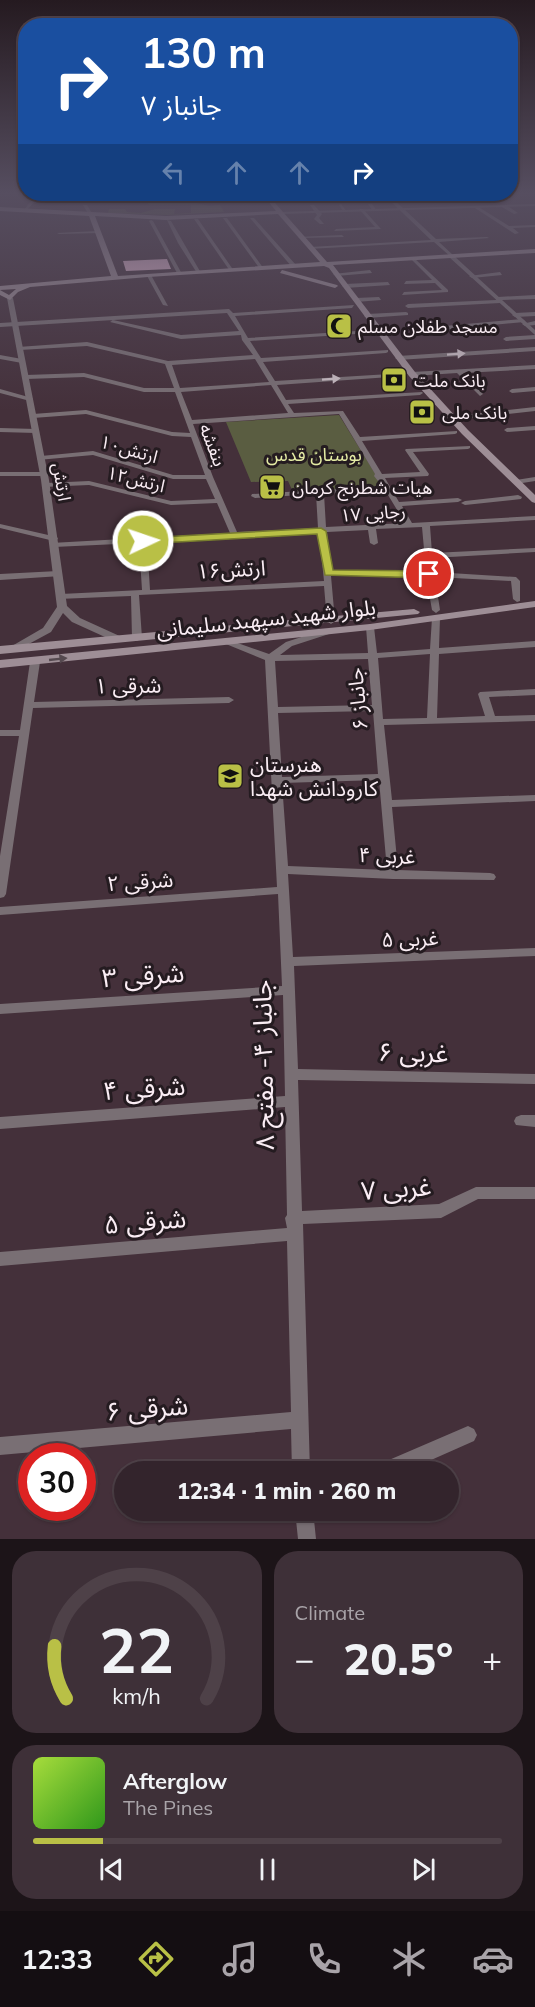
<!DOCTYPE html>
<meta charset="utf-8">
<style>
body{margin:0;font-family:Mulish,"Noto Sans Arabic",sans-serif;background:#3e3038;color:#f1f3f6;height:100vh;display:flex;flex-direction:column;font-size:22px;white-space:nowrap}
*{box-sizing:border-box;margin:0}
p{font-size:20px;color:#a9a4a9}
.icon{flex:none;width:33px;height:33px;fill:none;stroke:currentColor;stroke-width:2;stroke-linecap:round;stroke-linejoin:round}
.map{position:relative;height:1539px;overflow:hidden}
.details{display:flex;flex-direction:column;gap:12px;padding:12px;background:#1c1418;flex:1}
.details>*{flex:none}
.top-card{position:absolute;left:18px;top:18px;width:500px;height:183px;border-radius:24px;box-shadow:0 2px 4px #0004,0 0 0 2px #4e4148;background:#1a4fa0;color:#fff;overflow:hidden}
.speed{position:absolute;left:18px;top:1443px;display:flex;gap:12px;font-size:30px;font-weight:700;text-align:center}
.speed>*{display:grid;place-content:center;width:78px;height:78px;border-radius:50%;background:#33242c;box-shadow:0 2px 4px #0004,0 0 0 2px #4e4148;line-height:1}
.speed .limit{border:9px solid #d22;background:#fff;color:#111}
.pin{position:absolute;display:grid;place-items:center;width:51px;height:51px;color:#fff;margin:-26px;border:3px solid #fff;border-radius:50%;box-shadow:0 2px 6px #0007}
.me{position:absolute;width:66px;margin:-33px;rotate:87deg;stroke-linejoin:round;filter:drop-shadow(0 0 4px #0008)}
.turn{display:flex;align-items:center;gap:21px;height:126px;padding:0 24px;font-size:27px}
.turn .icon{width:78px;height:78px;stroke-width:2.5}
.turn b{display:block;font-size:42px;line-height:51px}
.lanes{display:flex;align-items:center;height:57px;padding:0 24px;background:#0003;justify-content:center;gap:30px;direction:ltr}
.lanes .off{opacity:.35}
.big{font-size:45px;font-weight:800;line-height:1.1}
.details .card{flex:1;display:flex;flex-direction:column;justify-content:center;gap:9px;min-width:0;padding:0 21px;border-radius:24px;background:#3e3038}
.details .dial{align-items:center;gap:0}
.dial svg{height:156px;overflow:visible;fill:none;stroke:#4e4148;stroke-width:7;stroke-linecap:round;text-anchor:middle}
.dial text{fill:#f1f3f6;stroke:none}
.song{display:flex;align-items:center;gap:18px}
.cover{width:72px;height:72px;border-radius:9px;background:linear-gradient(135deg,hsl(80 70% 55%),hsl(110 70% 35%))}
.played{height:6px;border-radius:3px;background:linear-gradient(90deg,#b9c046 15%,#4e4148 15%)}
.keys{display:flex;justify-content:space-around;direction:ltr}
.heat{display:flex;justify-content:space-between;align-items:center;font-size:33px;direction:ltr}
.details .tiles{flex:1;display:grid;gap:12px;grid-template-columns:1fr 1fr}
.card:last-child{grid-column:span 2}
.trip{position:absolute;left:114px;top:1461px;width:345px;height:60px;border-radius:30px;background:#33242c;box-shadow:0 2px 4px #0004,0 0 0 2px #4e4148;font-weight:800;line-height:60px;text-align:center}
.menu{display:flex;height:96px;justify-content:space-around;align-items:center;background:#140e12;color:#a9a4a9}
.menu .icon{width:42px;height:42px}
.menu .current{color:#b9c046}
.menu b{font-size:27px;color:#f1f3f6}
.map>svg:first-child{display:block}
.green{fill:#5a5d41}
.building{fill:#ecbed5}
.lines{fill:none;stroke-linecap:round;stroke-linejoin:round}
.minor{fill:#796f74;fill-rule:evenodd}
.tertiary{fill:#796f74;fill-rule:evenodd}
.secondary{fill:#9e8e96;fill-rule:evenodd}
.oneway{fill:#cdc1c7}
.oneway2{fill:#55494f}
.route{fill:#b9c046;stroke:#787d2e;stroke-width:1.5}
.labels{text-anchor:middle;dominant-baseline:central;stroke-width:6;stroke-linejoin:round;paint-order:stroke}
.far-poi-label{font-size:18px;fill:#faedf4;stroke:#241b20;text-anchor:start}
.far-street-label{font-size:18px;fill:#faedf4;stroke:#241b20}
.far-park-label{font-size:18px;fill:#e4eba4;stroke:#241b20}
.street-label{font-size:21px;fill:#faedf4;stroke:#241b20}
.poi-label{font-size:21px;fill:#faedf4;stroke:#241b20;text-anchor:start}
.near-street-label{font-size:26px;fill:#faedf4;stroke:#241b20}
</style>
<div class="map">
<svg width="535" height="1539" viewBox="0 0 535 1539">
<rect width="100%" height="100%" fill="#44303a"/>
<!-- green -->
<path class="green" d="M143,195h39l2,5 25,6 11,-1 4,7 -56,3 -60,-2 1,-4h16l2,3 14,1 14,-4h20l-1,5 17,-1v-8h-42z
M339,415l45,73 -91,4 -5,-11 -37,1 -25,-60z"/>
<!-- building -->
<path class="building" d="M167,259l4,10 -45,2 -3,-10z"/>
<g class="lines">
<!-- minor -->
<path class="minor" d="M19,195h40v1l-20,1 -13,14 -2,-1 10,-13z
M384,195h5l47,44 51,-2 2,1 -50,4 14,13 -2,2 -17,-15 -126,7 2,-2 121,-7z
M341,204l6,8 -4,-1 -4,-6z
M368,204h4l5,7h-4z
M83,205h4l6,10h-4z
M310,205h4l8,9 -3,4 5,6h-4l-6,-5 3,-4z
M502,205h4l12,8 -4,1 -12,-7z
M477,206l32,20 26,-1v2l-22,1 6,5 -4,1 -40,-26z
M359,209h4l18,20 -47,2 2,-2 39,-2z
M223,218h4l37,51h-4z
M250,218h4l42,47v2h-4z
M194,219h4l36,52h-4z
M151,220l2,1 29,53 -5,-1 -28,-52z
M167,220l4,1 30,52h-4l-19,-30z
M97,231l2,2 -40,1 -2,-1z
M342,235l2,2 -44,1 -2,-1z
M413,257l35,33v2l-46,3 2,-3 38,-2 -7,-7 -31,1 2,-3 26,-1 -21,-21z
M370,270l2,3 -36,3 -3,-2z
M500,272l2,3 -30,3 -3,-2z
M146,274l5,1 17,31 -5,-1z
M388,282l2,3 -45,3 -3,-2 3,-2z
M535,295v4l-33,1 -2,3 -92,5 -3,-2 3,-2 88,-4 2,-3z
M379,297l2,3 -25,2 -3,-2 3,-2z
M354,305l-2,3 -117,8 13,22 125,-8v2l-2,1 -121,8 11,17 127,-8v2l-2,1 -123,9 12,19 131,-8 1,1 -3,2 -127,9 9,15 136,-8 1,1 -3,2 -132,9 6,9 49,-2 17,26 97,-6v2l-2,1 -93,7 20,33 38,-2 -15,-22 1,-1 64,-3v2l-2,1 -55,3 16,22 -1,2 -43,2 14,24 59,-4 4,2 -4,2 -56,4 10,17 123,-7v4l-105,6 2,27 103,-5v4l-102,6 1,14 82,5 4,4v20l-3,1 -4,-3 -2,-18 -76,-4 5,33 -4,3 -4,-3 -6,-34h-95l4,45 -4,3 -4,-3 -3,-35 -185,9 3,43 -5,3 -5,-3 -1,-42 -73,3 -1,-2 4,-3 81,-4 -3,-47 -85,4h-3v-4l179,-10 -13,-30 -46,2 -82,-20 -46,2 -1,-2 4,-2 43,-2 82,20 44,-2 -9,-20h-33l-80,-24 -55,5 -1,-2 4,-2 52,-5 80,24h32l-14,-38 -19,-1 -86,-22 -53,4 -3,-2 3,-2 53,-4 86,22 18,1 -15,-41h-31l-60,-15 -58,2 -3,-2 3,-2 58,-2 60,15h30l-9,-24 -78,-18 -67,4 -2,-1v-2l69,-5 81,19 85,-6 -11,-15 -1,-5 -60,4 -71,-17 3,-2 68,15 58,-4 -12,-18 -227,14v-4l229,-14 4,4zM255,359l14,23 -89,6 -8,-23zM271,385l17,28 -96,7 -11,-28zM339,414l36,60 -1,2 8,10 -130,8 -1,2 4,2 61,-4 2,34 -81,4 -24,-55 -20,-53zM385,490l20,33 -79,4 -2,-33zM422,527l4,44h-95l-4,-39 41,-2 2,13 4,2 4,-2 -2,-14zM319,533l5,48 -174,9 -3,-48z
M406,312l2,1v2l-41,3 -3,-2 3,-2z
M535,312v4l-20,1 -3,-2 3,-2z
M522,319l3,2 -1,1 -102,10 -3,-2 3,-2z
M535,321v4l-10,1 -3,-2z
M535,335v4l-29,2 -3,-2 3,-2z
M535,347v4l-137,9 -3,-2 3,-2z
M0,355l22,4 3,2 -3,2 -22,-4z
M535,365v4l-72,4 19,20 1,1 -3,2 -23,-23 -45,3 -3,-2 3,-2z
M535,387v4l-23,2 -3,-2 3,-2z
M0,389l32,9 1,1 -3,2 -30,-8z
M535,407v4l-83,9 -3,-2 3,-2z
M535,426v4l-28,2 -3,-2 3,-2z
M0,428l36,1 3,2 -3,2 -36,-1z
M0,472h45l4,2 -4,2h-45z
M535,477v4l-19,3 -4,-2 4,-2z
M518,495l4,2 -1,2 -56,6 -4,-2 4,-2z
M0,524l57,13 1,2 -4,2 -54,-13z
M58,571l3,1v4l-61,4v-6z
M436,615l4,3 -1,30 96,-7v6l-96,7 -2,64 48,-2 -7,-22 2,-2 55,-3v6l-46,2 6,19 40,-1v6l-151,4 8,75 143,-5v6l-143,6 6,63 92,3 4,1 2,3 -2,3 -101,-1 -105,-5 5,83 242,-9v8l-241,10 4,103 237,5v10l-237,-4 4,131 137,-7 37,-17h59v12h-57l-37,19 -138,6 7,248h-18l-1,-43 -291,26v-18l291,-25 -4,-171 -287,25v-14l287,-24 -2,-10 2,-3 -2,-108 -285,22v-12l285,-21 -2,-101 -283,19v-10l282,-18 -4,-92 -278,21v-8l277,-20 -12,-227 -44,-18 5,-3 3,1 40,14 17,-12 40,-13 4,3 -1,2 -37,12 -12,9 88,-2 -2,-26 4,-3 4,3 3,26 53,-4 2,-31zM430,654l-3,64 -44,1 -5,-61zM368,659l4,46 -94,2 -3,-46zM373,711l5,63 -96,3 -4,-64zM379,780l8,90 -99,-4 -6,-83z
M35,659l5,3 -6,40 195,-5 5,3 -5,3 -196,5 -27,186 -2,3 -4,1v-42l19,-120h-19v-6h20l10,-68z
M521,1115h14v12l-19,-2 -2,-4 2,-4z
M468,1426l6,3 3,6 -3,6 -70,31h-32l3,-6z
M295,1510h18l3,29h-18z"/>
<!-- tertiary -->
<path class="tertiary" d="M535,204v2l-253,8 -3,-2z
M449,255h4l82,75v5l-86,-78z
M10,296l3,2 36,182 18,126 13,12 44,20 1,2 -1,2h-8l-44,-20 -9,-9 -12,19 -37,20h-8l-1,-2 38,-22 14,-21 -16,-127 -34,-182z"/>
<!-- secondary -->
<path class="secondary" d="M263,195h5l59,67 208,-13v4l-202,12 82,107 53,58 67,65v8l-3,-1 -70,-68 -53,-58 -80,-108 -5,-2 -176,11 -118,10 -12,5 -8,8 -10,-5v-9l111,-10 -22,-60 -89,-5v-4l166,9 110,-5zM278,214l42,48 -202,14 -23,-60 71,4zM16,289l-7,6 -9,-5z
M282,270l55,15 1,1 -3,2 -55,-15z
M535,601v6l-165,23 -370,38v-8l370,-36z
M414,609l6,3 -2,2 -418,40v-8z"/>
</g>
<!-- one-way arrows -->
<defs><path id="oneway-solid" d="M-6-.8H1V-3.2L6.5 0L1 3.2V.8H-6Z" transform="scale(1.5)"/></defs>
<g class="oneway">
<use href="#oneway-solid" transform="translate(456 354) rotate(-4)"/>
<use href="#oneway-solid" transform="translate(331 379) rotate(-4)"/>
</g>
<use class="oneway2" href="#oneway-solid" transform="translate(58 659) rotate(-6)"/>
<!-- sky -->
<linearGradient id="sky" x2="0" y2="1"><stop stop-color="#251a20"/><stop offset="0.47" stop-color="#564e60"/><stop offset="1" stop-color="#564e60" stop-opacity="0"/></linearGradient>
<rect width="535" height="411" fill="url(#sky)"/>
<!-- route -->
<path class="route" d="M321,528l5,3 7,39 96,1 6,3 -6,4 -104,-3 -8,-41 -174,10 -5,-3 5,-3z"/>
<!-- icons -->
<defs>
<symbol id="mosque-square" viewBox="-11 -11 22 22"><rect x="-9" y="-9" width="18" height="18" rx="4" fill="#b9c046" stroke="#241b20"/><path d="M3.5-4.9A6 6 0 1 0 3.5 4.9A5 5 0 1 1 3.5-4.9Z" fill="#111"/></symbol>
<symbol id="bank-square" viewBox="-11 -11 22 22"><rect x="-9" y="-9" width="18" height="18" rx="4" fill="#b9c046" stroke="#241b20"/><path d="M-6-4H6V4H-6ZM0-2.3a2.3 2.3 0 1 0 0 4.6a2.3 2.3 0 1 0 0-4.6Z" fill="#111"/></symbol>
<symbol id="supermarket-square" viewBox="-11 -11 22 22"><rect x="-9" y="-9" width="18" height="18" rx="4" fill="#b9c046" stroke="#241b20"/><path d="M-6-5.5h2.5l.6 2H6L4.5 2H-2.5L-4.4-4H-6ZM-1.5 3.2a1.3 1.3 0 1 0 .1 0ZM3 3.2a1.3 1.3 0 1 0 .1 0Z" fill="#111"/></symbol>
<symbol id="school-square" viewBox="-11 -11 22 22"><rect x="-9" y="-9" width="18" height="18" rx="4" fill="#b9c046" stroke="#241b20"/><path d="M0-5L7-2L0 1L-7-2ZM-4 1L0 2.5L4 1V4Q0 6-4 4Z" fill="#111"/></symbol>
</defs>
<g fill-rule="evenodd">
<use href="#mosque-square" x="324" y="311" width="30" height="30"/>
<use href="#bank-square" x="379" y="365" width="30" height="30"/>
<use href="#bank-square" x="407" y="397" width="30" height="30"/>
<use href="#supermarket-square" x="257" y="472" width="30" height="30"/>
<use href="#school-square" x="215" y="761" width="30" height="30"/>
</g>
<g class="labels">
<!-- far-poi labels -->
<g class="far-poi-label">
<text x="358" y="326">مسجد طفلان مسلم</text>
<text x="414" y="380">بانک ملت</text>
<text x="442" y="412">بانک ملی</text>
<text x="292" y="487">هیات شطرنج کرمان</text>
</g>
<!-- far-street labels -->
<g class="far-street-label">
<text transform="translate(213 445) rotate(69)">بنفشه</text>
<text transform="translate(129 449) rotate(16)">ارتش۱۰</text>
<text transform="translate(136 479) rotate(14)">ارتش۱۲</text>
<text transform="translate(62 482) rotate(81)">ارتش</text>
<text transform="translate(373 513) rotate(-4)">رجایی ۱۷</text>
</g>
<!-- far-park labels -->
<g class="far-park-label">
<text x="314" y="454">بوستان قدس</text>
</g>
<!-- street labels -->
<g class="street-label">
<text transform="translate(231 569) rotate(-3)">ارتش۱۶</text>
<text transform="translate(266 618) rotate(-6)">بلوار شهید سپهبد سلیمانی</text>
<text transform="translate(128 685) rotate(-1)">شرقی ۱</text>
<text transform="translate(357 699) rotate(-95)">جانباز ۶</text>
<text transform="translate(387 855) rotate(2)">غربی ۴</text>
<text transform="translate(140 881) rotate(-4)">شرقی ۲</text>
<text transform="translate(410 938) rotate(-2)">غربی ۵</text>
</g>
<!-- poi labels -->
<g class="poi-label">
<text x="250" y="764">هنرستان<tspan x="250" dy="24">کارودانش شهدا</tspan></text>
</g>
<!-- near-street labels -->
<g class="near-street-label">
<text transform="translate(143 975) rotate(-4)">شرقی ۳</text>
<text transform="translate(413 1052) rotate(1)">غربی ۶</text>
<text transform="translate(263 1065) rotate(-91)">جانباز ۴- مفتح ۸</text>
<text transform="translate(144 1088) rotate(-4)">شرقی ۴</text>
<text transform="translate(396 1188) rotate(-4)">غربی ۷</text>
<text transform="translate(145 1221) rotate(-5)">شرقی ۵</text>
<text transform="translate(147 1408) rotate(-5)">شرقی ۶</text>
</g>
</g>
</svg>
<div class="speed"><div class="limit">30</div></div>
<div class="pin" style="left:429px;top:574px;background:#d93025"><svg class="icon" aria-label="arrive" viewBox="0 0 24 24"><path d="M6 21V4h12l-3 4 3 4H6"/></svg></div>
<svg class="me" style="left:143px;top:541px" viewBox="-20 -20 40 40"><circle r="17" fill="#b9c046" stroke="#fff" stroke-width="3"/><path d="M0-11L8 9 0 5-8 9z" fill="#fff"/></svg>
<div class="trip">12:34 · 1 min · 260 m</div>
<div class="top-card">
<div class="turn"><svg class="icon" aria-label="right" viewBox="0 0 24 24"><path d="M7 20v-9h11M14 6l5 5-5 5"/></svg><div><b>130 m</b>جانباز ۷</div></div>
<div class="lanes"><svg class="icon off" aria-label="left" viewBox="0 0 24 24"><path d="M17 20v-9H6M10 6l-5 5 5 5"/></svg><svg class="icon off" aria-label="ahead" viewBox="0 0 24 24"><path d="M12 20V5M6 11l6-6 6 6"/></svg><svg class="icon off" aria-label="ahead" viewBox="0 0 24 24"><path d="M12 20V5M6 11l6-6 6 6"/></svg><svg class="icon" aria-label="right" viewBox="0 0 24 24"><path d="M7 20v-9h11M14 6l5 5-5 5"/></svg></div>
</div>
</div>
<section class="details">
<div class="tiles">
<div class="card dial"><svg viewBox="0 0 100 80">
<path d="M14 69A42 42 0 1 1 86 69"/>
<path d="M14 69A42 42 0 0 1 8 42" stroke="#b9c046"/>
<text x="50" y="56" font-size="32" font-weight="700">22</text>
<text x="50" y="72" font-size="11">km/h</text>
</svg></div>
<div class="card"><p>Climate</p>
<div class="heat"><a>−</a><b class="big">20.5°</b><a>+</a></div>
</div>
<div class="card">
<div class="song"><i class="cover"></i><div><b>Afterglow</b><p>The Pines</p></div></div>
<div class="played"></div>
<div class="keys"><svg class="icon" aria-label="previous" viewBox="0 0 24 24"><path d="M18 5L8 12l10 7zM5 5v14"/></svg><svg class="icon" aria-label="pause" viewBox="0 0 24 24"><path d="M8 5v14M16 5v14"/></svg><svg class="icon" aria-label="next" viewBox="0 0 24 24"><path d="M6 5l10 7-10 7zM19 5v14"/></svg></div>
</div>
</div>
</section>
<nav class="menu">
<b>12:33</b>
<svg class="icon current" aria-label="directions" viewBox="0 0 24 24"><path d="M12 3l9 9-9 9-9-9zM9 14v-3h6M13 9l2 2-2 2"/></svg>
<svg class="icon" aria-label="music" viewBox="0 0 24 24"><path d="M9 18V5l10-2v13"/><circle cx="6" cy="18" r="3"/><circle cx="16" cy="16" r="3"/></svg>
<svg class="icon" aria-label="phone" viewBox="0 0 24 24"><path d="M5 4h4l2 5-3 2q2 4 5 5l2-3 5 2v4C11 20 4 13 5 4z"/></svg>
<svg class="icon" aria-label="climate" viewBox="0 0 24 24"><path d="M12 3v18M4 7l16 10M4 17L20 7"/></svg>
<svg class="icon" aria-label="car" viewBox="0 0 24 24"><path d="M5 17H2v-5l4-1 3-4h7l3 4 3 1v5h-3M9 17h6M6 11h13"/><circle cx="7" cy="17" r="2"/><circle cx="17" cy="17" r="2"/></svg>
</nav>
